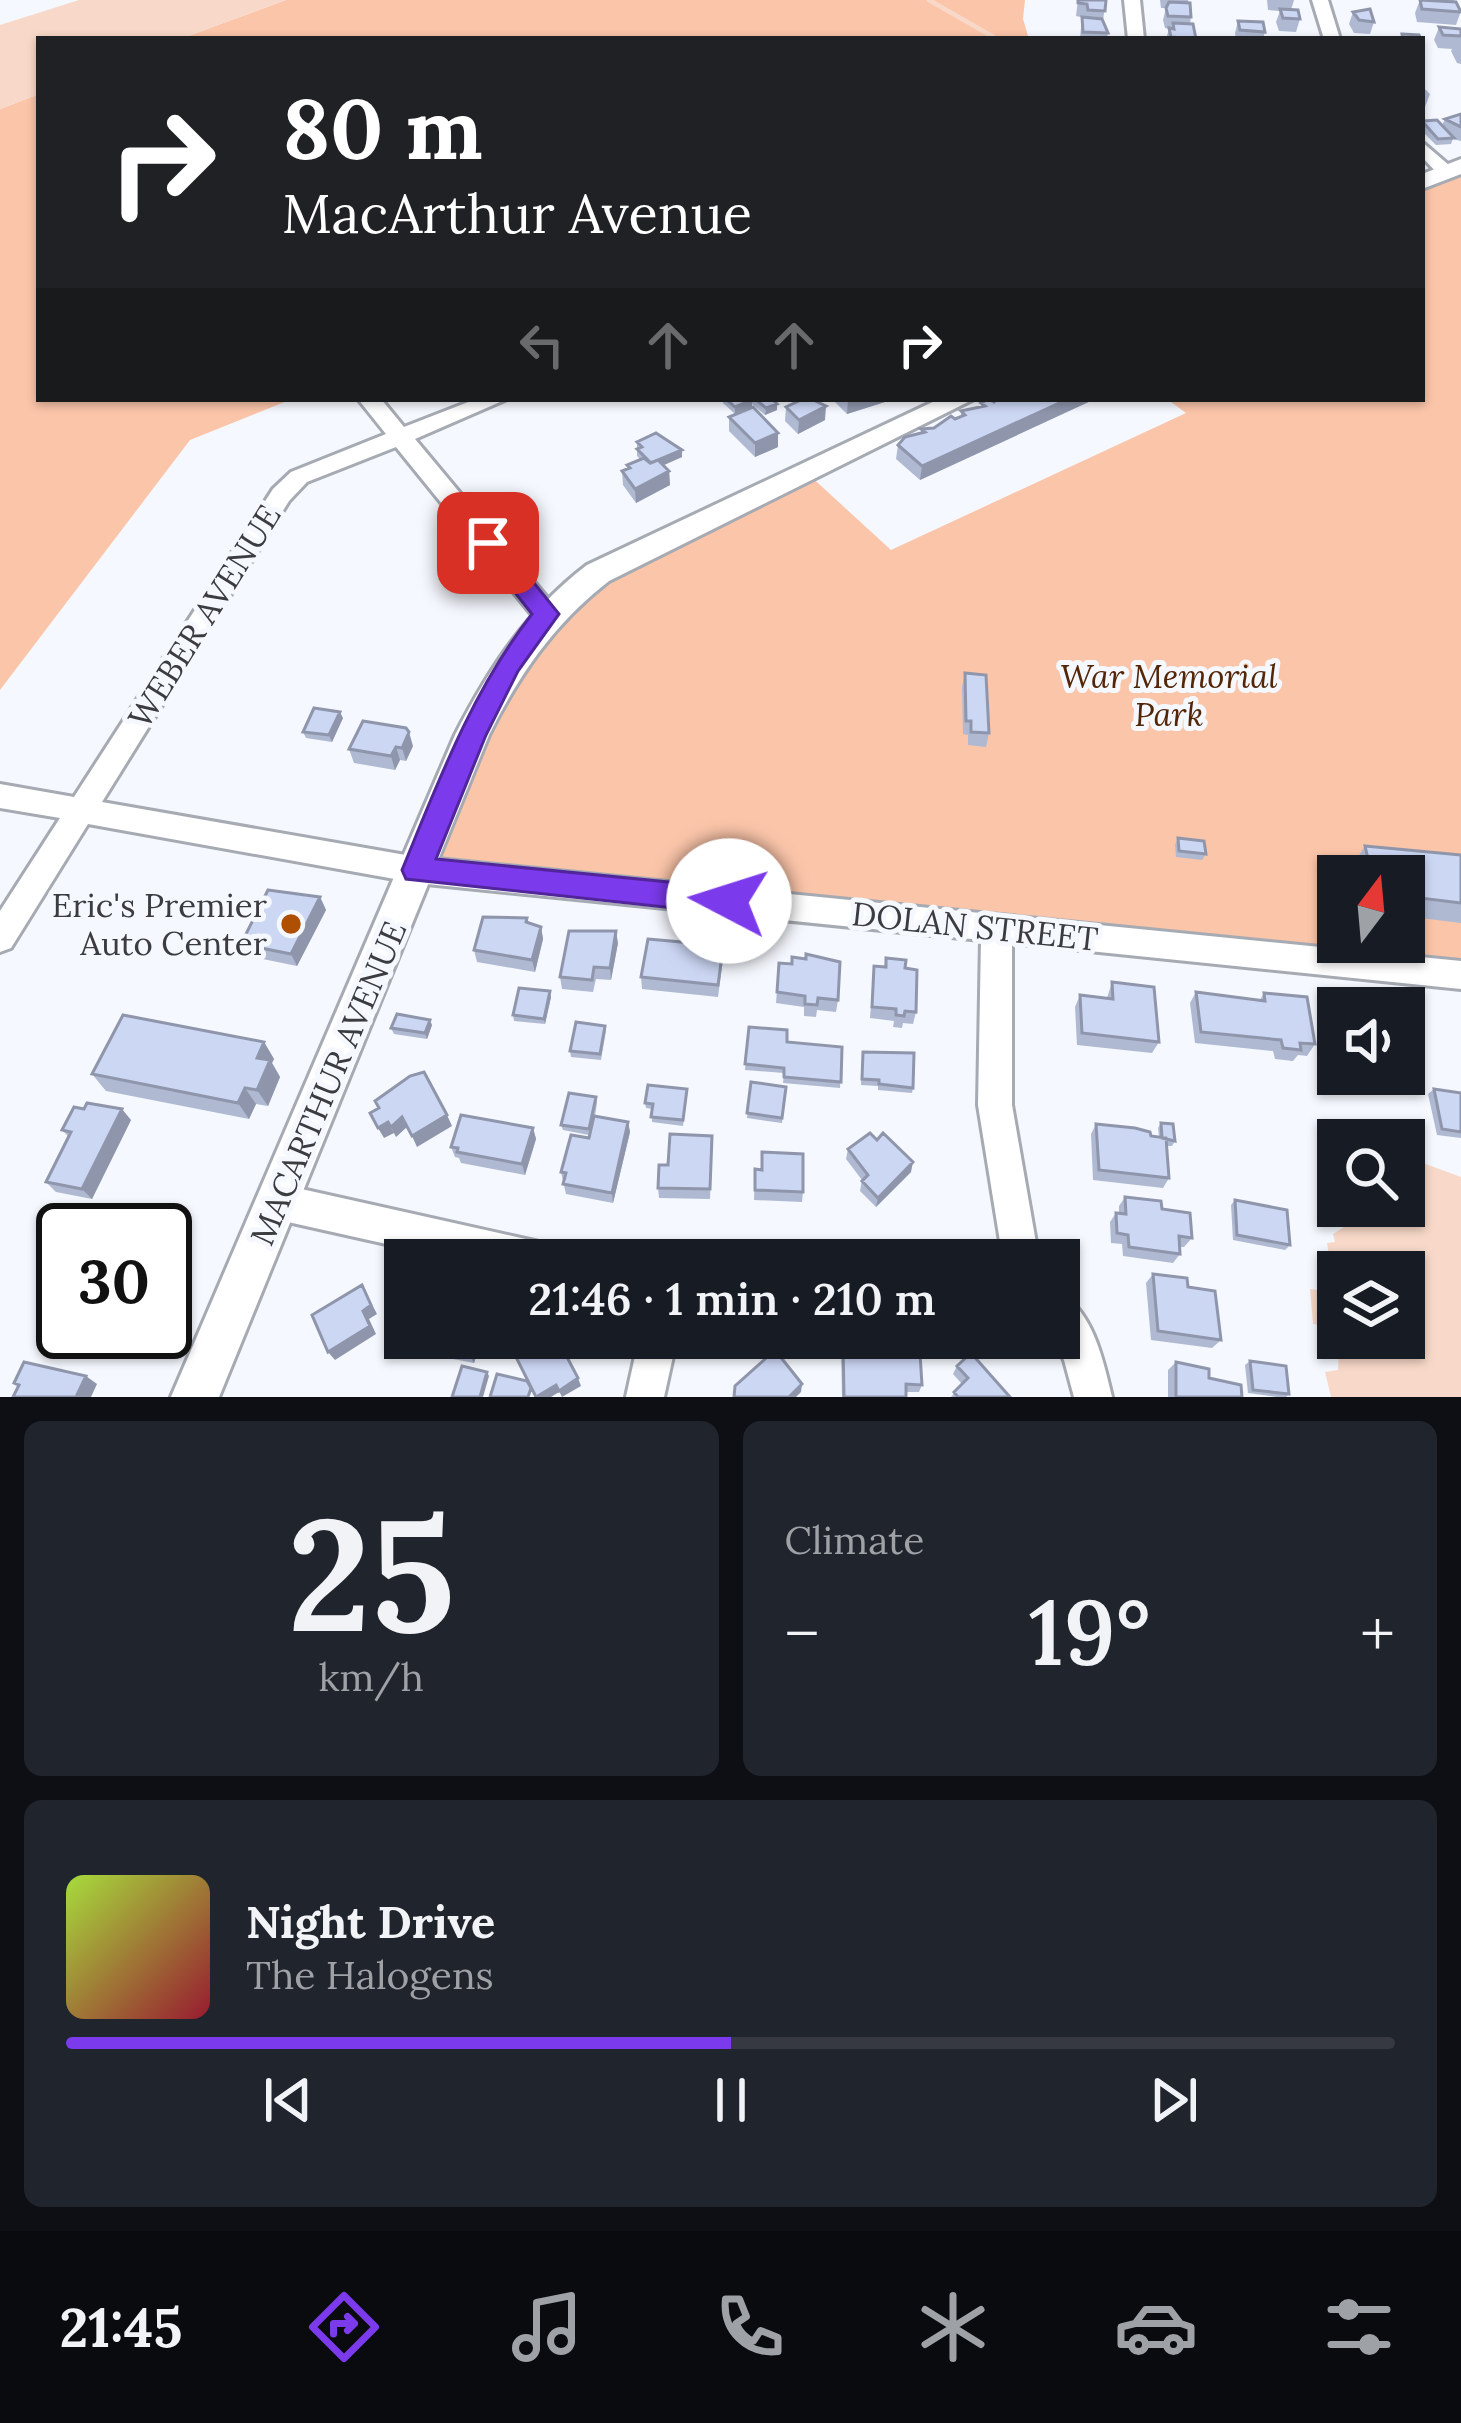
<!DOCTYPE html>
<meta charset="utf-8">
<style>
body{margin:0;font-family:Lora,serif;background:#20242c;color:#f1f3f6;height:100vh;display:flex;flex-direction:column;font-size:45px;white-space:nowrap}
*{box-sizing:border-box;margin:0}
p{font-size:39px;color:#9ea1a6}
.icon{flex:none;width:66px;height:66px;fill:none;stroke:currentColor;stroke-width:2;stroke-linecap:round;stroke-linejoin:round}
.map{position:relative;height:1397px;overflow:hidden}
.side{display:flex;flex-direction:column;gap:24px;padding:24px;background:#0d0f14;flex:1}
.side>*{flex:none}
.banner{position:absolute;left:36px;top:36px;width:1389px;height:366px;border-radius:0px;box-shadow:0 3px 9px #0004;background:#202124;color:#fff;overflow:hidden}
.needle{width:78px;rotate:16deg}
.buttons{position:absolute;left:1317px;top:855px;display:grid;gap:24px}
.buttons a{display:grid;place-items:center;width:108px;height:108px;border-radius:0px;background:#171b24;box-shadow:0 3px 9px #0004;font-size:60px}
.speed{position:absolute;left:36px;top:1203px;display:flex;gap:24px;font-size:60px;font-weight:700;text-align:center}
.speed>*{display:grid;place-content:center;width:156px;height:156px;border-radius:50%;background:#171b24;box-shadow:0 3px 9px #0004;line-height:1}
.speed .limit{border:6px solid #111;border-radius:18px;background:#fff;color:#111}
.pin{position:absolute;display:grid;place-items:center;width:102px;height:102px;color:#fff;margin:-51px;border-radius:24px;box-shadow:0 6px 18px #0006}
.me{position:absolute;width:132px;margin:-66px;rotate:275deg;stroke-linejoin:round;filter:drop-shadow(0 0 9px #0008)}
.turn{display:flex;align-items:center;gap:42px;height:252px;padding:0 48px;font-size:54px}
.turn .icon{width:156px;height:156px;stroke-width:2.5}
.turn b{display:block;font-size:84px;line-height:102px}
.lanes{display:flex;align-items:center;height:114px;padding:0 48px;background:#0003;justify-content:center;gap:60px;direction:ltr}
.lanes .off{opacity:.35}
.big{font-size:90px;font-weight:600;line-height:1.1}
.side .widget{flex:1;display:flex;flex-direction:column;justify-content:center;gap:18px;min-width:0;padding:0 42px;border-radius:18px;background:#20242c}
.side .dial{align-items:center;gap:0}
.dial b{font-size:156px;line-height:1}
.song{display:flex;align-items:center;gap:36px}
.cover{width:144px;height:144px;border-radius:18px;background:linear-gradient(135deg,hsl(80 70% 55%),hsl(350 70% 35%))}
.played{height:12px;border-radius:6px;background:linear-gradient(90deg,#7c3aed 50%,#363941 50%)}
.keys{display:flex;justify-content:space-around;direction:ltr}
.heat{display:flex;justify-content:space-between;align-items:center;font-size:66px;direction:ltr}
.side .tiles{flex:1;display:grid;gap:24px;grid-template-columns:1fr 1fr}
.widget:last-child{grid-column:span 2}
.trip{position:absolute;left:384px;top:1239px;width:696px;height:120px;border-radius:0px;background:#171b24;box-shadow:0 3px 9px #0004;font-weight:600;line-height:120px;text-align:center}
.dock{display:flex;height:192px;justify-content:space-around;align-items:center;background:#090b0e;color:#9ea1a6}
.dock .icon{width:84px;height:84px}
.dock .on{color:#7c3aed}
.dock b{font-size:54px;color:#f1f3f6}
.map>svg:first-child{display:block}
.green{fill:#fbc5a9;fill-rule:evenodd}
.water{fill:#f8d9c9}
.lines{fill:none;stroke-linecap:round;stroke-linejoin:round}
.stream{stroke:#f8d9c9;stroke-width:4.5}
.minor-casing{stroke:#a6aab3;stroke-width:6}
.tertiary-casing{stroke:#a6aab3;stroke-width:6}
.minor{fill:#fff;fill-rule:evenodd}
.tertiary{fill:#fff;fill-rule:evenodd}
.wall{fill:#afb9d2}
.shaded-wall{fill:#8f96ab}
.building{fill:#ccd7f4;stroke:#8f96ab;stroke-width:3}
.route{fill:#7c3aed;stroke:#51269a;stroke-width:3}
.poi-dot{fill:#af4f02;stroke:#f5f8fe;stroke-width:4.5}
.labels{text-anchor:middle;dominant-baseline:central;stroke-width:10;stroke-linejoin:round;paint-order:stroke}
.street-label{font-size:33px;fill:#3a3c40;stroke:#f5f8fe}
.park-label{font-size:33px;font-style:italic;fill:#542608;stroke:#f5f8fe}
.poi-label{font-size:33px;fill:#3a3c40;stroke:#f5f8fe;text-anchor:end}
</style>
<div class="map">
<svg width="1461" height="1397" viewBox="0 0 1461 1397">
<rect width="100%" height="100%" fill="#f5f8fe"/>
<!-- green -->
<path class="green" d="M286,0h739l-2,19 6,20h-849z
M39,94v305h253l-102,41 -190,250v-581z
M1461,166v809l-1044,-105 129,-256 261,-141 84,77 295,-137 -19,-14h255v-217zM1338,876h66v66h-66z"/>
<!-- water -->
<path class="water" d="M79,0h207l-106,39h-141v55l-39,15v-84z
M1404,1156l57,21v220h-130l-6,-25 13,-2 1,-20 -9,-24 -17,-2 -3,-35 28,3v46h66v-66h-66v12l-17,-18 9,-5 -3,-18 8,-1 -2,-8 11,-7 -2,-13 23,5v-13h39z"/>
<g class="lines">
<!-- stream -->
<path class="stream" d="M929,0l68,39"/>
<defs>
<path id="minor" d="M1124,0h16l4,39h-16z
M1312,0h16l12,39h-16z
M1422,142l28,24v8h-12l-16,-17z
M358,399h23l23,28 72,-28h31l-92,40 140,168 4,7 -4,7h-18l-141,-174 -89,35 -18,19 -187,301 315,55 1044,104v28l-449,-46v162l27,155h-36l-25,-155 3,-165 -564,-57 -329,-59 -77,124 -11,4v-41l60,-93 -60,-10v-24l74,13 199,-308 18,-17 95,-38z
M279,1184l260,58 13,5 5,13h-99l-179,-40 -13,-5 -5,-13 5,-13z
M1059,1294c34,15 45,70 53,103h-38l-10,-37 -12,-22h7z
M639,1338h38l-13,59h-38z"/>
<path id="tertiary" d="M1461,159v15l-39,15v-15z
M939,399h35l-365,182c-55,43 -89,92 -120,154l-270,662h-48l284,-662c35,-68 71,-123 132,-170z"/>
</defs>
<!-- minor casing -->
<use href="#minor" class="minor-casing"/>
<!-- tertiary casing -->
<use href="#tertiary" class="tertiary-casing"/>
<!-- minor -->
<use href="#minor" class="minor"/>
<!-- tertiary -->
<use href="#tertiary" class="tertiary"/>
</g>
<!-- wall -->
<path class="wall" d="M1078,0h28l-3,20 5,13 -1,6h-36h9l2,-22 3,1 -9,-2z
M1160,0h28l3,17 -1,7 6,15h-30l3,-10 -4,-1 -2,-8 3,-12h-5z
M1267,0h27l-3,10 9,9 -4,13 -17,-1 -3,-9 4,-11 -12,-1z
M1420,0h34l7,11 -5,14 -39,-3 -2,-9z
M1353,12l21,10 -4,12 -16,-1 -5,-9z
M1238,21l27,11 -2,7h-27l-1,-6z
M1439,27l22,2v35l-4,-1 -6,-12 1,-2 -14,-1 -4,-8z
M1422,86l8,8 -5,13h-3z
M1461,114v27l-8,-2 -2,5 -15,1 -14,-14v-10l20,4 3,-6z
M723,399h49l5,11 -12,5 -13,-11v3l26,26v14l-23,10 -26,-26v-14l6,-3 -12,-11z
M832,399h56v2l-41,13z
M997,399h98l-175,81 -24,-21 2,-14 23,-12v-4l13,-1 27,-11v-6l20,-4v-4l13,-1z
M786,407l39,13 -27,14 -13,-13z
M637,442l45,8v7l-19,8 6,6 1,14 -34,18 -13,-18 -1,-14 5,-2v-4l13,-6 -3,-3z
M965,673l24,60 -3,14 -18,-2v-10l-5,-1 -1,-47z
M343,718l-11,24 -26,-4 -3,-6z
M413,746l-7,15 -6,-1 -5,10 -41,-7 -5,-14z
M1178,838l28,16 -4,6 -26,-3 -1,-12z
M1365,846l96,9v68l-57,-7v-40h-49l-2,-11z
M320,897l6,13 -29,56 -49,-10 -7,-12z
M527,918l2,5 12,4 2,12 -8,33 -58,-10 -3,-12z
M618,943l-7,37 -15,-1 -3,13 -31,-3 -2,-12z
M886,958l19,10 11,44 -3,12 -10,-1 -1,5 -9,-1 1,-6 -24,-3 4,-52 10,1z
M723,960l-5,37 -76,-8 -1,-12z
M779,963l13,1 46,36 -2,12 -19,-2 -1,7 -12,-1v-9l-28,-4z
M1112,982l47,60 -7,11 -75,-8 -2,-38 5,-12 27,3z
M1196,992l64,8 4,-7 51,51 -8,12 -9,-1 -5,6 -18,-2 -2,-8 -78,-8 -5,-40z
M551,997l-6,27 -31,-3 -1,-6z
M1334,1002l4,6v65h-3l-10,-59z
M1404,1023l18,31 -11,11 -7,-1z
M432,1025l-5,14 -33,-5 -3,-6z
M605,1026l1,5 -5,29 -30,-3 -1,-6z
M749,1027l38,15 55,5 -2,41 -57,-5 1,-10 -39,-3z
M264,1042l10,17 -2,4 8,14 -12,29 -12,-2 -7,15 -143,-28 -14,-17z
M862,1057l51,31 -1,5 -34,-3v-4l-17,-1z
M751,1082l35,5 -4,36 -35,-5z
M1434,1089l27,4v45l-24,-3 -9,-41z
M687,1095l-4,31 -31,-4v-13l-6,-1 -1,-5z
M596,1097l1,6 -2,13 33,6 2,10 -17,71 -47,-9 -5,-22 28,-37 -26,-5 -2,-5z
M131,1120l-39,79 -36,-7 -10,-10 23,-45 -7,-7z
M1161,1123l14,18 -3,5h-6l3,32 -6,10 -70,-8 -2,-46 5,-10 63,13 -1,-9z
M533,1128l3,11 -11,36 -64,-12 -2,-5 -4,-1 -4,-10z
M712,1136l-2,63 -51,-1 -1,-10 10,-23z
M848,1149l63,23 -35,35 -16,-16 2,-11 -16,-21z
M755,1169l48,23 -1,10 -48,-2z
M1125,1197l37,12 30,29 -8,9h-4v7l-7,9 -50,-7 -1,-12 -11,-1 -1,-21 6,-9h3v-7z
M1235,1200l55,45 -5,5 -52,-10 -2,-35z
M1153,1274l35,13 33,53 -9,8 -61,-8 -5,-57z
M482,1338l-8,25 -58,-11 -5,-8z
M843,1341l61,12 18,32 -3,7h-13v5h-64l-1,-48z
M1250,1361l39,33 -3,3h-9l-29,-4 -3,-28z
M1176,1362l33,16 33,19h-74v-27z
M957,1366l53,31h-59l11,-13 -9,-10z"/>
<!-- shaded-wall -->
<path class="shaded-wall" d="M888,399v2l-41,13 1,-14z
M1068,399h27l-175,81 2,-14z
M752,400v7l-17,7v-7z
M777,404v6l-12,5 1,-7z
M826,406l-1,14 -27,14 1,-14z
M778,433v14l-23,10v-14z
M682,450v7l-29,13 -1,-7z
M669,471l1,14 -34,18 -1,-14z
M340,712l3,6 -11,24 -3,-7z
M409,732l4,14 -7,15 -4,-13z
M396,747l4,13 -5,10 -4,-14z
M320,897l6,13 -29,56 -6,-12z
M541,927l2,12 -8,33 -3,-12z
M616,931l2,12 -7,37 -1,-12z
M550,991l1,6 -6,27 -1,-5z
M430,1020l2,5 -5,14 -2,-6z
M264,1042l10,17 -2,4 8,14 -12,29 -11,-16v-32z
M245,1088l11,16 -7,15 -11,-16z
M122,1109l9,11 -39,79 -10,-10z
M447,1115l5,11 -35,21 -5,-11z
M402,1117l5,10 -11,10 -5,-10z
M388,1122l6,11 -10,5 -6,-10z
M628,1122l2,10 -17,71 -1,-10z
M533,1128l3,11 -11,36 -3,-11z
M913,1162l-2,10 -35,35 2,-9z
M160,1218l9,10 -4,8v-6h-11z
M362,1285l15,29 -8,5 7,15 -41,26 -7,-8 35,-41z
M475,1338h7l-8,25 -5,-8z
M487,1372l2,4 -6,21h-3z
M86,1376l11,8 -6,13h-15z
M578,1378l3,8 -19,11 -3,-6z
M802,1384l-1,8 -5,5h-7z
M556,1385l3,7 -8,5h-14z"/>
<!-- building -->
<path class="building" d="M1078,0h28l-1,11 -17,-1 -1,-6 -9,-1z
M1420,0l36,2 5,10 -39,-3z
M1169,2l21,1 1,14 -23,-1 -2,-8z
M1280,9l18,1 2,9 -17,-1z
M1370,9l4,13 -15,-2 -6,-8z
M1082,17l20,2 6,14 -25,-1z
M1238,21l25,1 2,10 -25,-2z
M1173,23l20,1 3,15 -25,-2 -2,-9 5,1z
M1439,27l22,2v7l-18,-1z
M1402,34l17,1 2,4h-18z
M1461,114v13l-16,-8z
M1437,120l17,18 -16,1 -16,-18z
M726,399h25l1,1 -17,7z
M755,399h17l5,5 -11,4z
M803,399h8l15,7 -27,14 -13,-13z
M989,399l5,3 3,-3h71l-146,67 -24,-21 7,-8 20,-5 -4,-3 13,-1 17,-12 4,3 10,-4 -4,-4 24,-5 -4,-3z
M753,407l25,26 -23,10 -26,-26z
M656,433l26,17 -31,13 -14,-14 5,-2 -5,-5z
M644,458l6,5 8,-3 11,11 -34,18 -13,-18 8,-3 -3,-3z
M965,673l21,2 3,58 -18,-1v-11h-5z
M314,708l26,4 -11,23 -26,-3z
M363,721l43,7 3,4 -7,16 -6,-1 -5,9 -42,-7z
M1178,838l26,3 2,13 -27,-3z
M1365,846l96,9v48l-57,-7v-20h-32z
M268,890l52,7 -29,57 -50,-10z
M483,917l44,1 -1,4 15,5 -9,33 -58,-10z
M569,931h47l-6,37 -16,-1 -2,13 -32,-3z
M648,939l34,3v-3l41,9 -5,37 -77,-8z
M806,954l34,8 -2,38 -20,-2 -1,7 -12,-1v-8l-28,-4 2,-29 13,1v-7l14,2z
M886,958l20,2 -1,8 12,2 -1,42 -11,-1 -1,5 -8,-1v-6l-24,-2 2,-41 12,1z
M1112,982l42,5 5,55 -77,-9 -2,-38 33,4z
M519,988l31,3 -6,28 -31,-4z
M1196,992l69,9 -1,-8 43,4 8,47 -15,-1 1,7 -18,-2 -2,-8 -80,-8z
M1334,1002l47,5v1h-43v18z
M397,1014l33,6 -5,13 -34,-5z
M123,1015l141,27 -7,16 13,2 -13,30 -12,-2 -7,15 -146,-29z
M576,1022l29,4 -5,28 -30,-3z
M1404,1023l11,1 7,30 -18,-2z
M749,1027l38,3v12l55,5 -1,35 -57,-5v-9l-39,-4z
M863,1052l51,1 -1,35 -34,-4v-4l-17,-1z
M424,1072l23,43 -35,21 -10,-19 -11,10 -3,-5 -10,6 -8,-15 9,-5 -4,-7 35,-25z
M751,1082l35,5 -4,31 -35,-5z
M648,1085l39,4 -4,31 -32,-3 2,-13 -8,-1z
M1434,1089l27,4v39l-19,-3z
M569,1093l27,4 -7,32 -28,-4z
M87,1103l35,6 -40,80 -36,-7 25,-50 -9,-2 12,-23 10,2z
M461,1115l72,13 -11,36 -65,-12 1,-4 -7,-1z
M594,1116l34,6 -16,71 -49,-9 3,-11 -5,-1 10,-37 18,3z
M1161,1123l12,1 2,17 -13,-3z
M1096,1124l39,4 15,4 1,4 15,2 3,40 -70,-8z
M870,1133l7,7 6,-7 30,29 -35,36 -16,-17 6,-6 -20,-26z
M670,1134l42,2 -2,53 -52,-1 1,-23h9z
M762,1152l41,2v38l-48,-2v-21l7,1z
M1125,1197l36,4 1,8 28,4 2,25 -13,-2 1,18 -51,-7 -1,-12 -11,-2 -1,-20 10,1z
M1235,1200l52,10 3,35 -53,-10z
M116,1208l44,10 -6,12h-49z
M1153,1274l34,4 1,9 27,4 6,49 -63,-9z
M362,1285l9,20 -8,6 7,15 -42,26 -16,-37z
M413,1338h62l-6,17 -58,-11z
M540,1338h17l21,40 -19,13 -3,-6 -20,12 -21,-42z
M843,1341l61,1v11l16,1 2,31 -16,-1v13h-62z
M775,1350l27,34 -13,13h-55l1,-11z
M971,1353l39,44h-52l-4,-5 14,-14 -11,-12z
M1250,1361l36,5 3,28 -36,-4z
M24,1362l62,14 -10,21h-63l6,-12 -5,-2z
M1176,1362l33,7v9l32,7 1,12h-66z
M462,1366l25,6 -7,25h-28z
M497,1374l30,7 4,7 -3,9h-38z"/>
<!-- route -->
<path class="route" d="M488,534l9,3 62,77 -41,57 -32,64 -50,124 293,29 11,4 5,9 -5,10 -11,3 -323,-35 -4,-9c37,-90 70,-179 130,-256l-56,-71z"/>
<!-- markers -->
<circle class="poi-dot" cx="291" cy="924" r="12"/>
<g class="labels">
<!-- street labels -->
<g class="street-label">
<text transform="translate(204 616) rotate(-58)">WEBER AVENUE</text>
<text transform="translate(975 926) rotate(6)">DOLAN STREET</text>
<text transform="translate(328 1083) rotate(-67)">MACARTHUR AVENUE</text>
</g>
<!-- park labels -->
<g class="park-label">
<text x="1169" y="676">War Memorial<tspan x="1169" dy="38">Park</tspan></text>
</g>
<!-- poi labels -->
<g class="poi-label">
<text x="267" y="905">Eric's Premier<tspan x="267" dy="38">Auto Center</tspan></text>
</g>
</g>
</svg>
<div class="buttons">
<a><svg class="needle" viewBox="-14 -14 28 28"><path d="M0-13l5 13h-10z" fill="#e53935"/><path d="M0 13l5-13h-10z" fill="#9ea1a6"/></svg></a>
<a><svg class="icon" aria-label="sound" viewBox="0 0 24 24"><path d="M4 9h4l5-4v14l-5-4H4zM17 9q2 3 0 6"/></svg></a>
<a><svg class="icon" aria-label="search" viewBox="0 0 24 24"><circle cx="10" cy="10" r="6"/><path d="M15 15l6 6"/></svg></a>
<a><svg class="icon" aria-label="layers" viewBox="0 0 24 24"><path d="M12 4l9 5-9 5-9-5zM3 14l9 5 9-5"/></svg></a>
</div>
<div class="speed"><div class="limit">30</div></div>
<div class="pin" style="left:488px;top:543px;background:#d93025"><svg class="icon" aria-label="arrive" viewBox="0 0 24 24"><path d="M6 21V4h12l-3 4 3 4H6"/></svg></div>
<svg class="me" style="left:729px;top:901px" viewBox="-20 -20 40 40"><circle r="19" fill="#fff"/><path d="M0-13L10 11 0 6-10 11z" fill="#7c3aed"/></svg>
<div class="trip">21:46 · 1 min · 210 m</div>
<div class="banner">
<div class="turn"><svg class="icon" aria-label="right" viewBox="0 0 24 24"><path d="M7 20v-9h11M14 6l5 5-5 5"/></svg><div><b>80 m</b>MacArthur Avenue</div></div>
<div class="lanes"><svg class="icon off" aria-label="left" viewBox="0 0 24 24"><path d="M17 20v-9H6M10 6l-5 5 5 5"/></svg><svg class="icon off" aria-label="ahead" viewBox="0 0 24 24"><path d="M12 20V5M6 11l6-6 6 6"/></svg><svg class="icon off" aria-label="ahead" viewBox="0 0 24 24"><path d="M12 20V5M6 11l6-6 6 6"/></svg><svg class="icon" aria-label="right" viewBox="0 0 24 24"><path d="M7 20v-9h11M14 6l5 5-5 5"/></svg></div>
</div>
</div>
<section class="side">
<div class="tiles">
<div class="widget dial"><b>25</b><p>km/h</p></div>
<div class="widget"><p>Climate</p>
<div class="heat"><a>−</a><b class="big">19°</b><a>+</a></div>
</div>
<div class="widget">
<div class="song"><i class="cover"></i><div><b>Night Drive</b><p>The Halogens</p></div></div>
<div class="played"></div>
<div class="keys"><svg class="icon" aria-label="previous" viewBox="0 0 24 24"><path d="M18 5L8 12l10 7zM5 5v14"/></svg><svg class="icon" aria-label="pause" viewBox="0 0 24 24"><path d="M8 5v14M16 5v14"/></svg><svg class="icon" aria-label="next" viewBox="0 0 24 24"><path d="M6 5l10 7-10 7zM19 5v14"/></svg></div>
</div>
</div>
</section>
<nav class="dock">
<b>21:45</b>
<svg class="icon on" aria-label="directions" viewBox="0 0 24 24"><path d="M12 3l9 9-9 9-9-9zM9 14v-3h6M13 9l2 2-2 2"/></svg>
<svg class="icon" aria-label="music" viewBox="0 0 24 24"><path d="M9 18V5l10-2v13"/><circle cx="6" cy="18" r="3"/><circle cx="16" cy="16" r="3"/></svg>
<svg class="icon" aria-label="phone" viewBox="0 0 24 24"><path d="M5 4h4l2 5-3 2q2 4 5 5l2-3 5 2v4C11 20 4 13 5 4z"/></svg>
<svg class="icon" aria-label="climate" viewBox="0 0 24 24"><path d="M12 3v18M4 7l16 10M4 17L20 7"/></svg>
<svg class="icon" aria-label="car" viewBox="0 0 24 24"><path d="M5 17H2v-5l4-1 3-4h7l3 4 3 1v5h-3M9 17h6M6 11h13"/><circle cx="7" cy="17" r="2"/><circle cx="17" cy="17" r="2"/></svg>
<svg class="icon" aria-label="filters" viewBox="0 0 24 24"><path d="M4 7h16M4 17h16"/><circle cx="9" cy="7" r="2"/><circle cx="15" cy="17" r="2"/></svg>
</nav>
